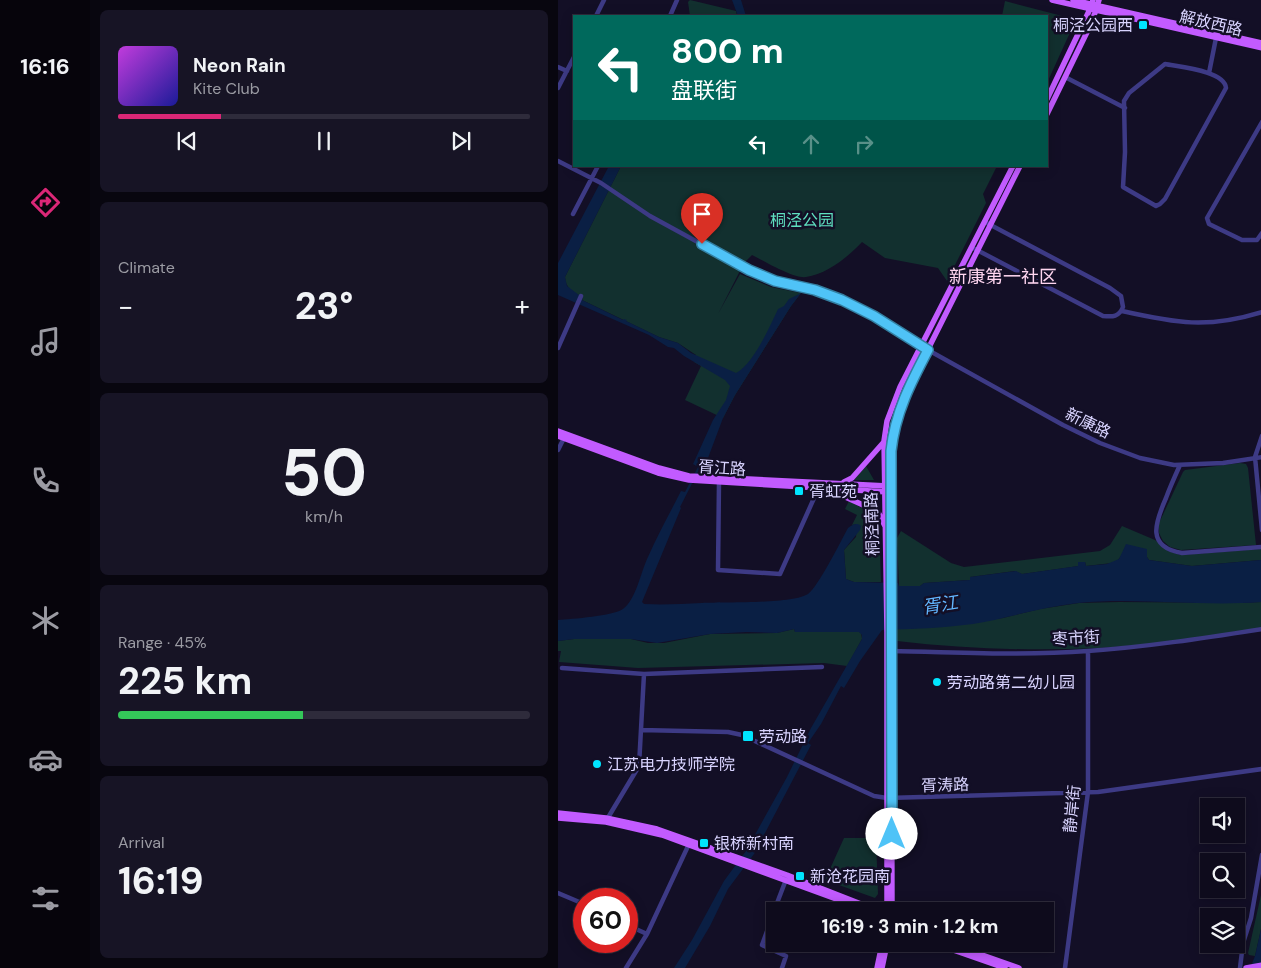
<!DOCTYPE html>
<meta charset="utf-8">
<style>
body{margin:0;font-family:"DM Sans","Noto Sans SC",sans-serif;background:#171425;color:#f1f3f6;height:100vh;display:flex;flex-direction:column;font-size:19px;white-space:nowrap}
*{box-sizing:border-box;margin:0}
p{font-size:16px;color:#9b9ba3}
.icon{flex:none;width:28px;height:28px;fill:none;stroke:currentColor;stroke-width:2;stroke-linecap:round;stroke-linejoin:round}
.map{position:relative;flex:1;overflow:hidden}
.drawer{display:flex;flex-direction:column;gap:10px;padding:10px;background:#08060f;width:468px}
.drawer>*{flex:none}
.top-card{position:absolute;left:15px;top:15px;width:475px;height:152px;border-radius:0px;box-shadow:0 2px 12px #0003,0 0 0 1px #2e2b3b;background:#00695c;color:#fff;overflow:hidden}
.tools{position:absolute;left:642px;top:798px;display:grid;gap:10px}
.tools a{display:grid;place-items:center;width:45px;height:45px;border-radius:0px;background:#0e0b1c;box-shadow:0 2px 12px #0003,0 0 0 1px #2e2b3b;font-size:25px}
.speed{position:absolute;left:15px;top:888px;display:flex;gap:10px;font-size:25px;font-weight:700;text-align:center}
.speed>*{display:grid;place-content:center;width:65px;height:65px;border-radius:50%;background:#0e0b1c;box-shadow:0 2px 12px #0003,0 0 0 1px #2e2b3b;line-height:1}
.speed .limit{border:8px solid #d22;background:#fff;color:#111}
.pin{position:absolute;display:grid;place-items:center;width:42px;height:42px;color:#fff;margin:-51px -21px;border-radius:50% 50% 50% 0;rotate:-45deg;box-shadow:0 0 5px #0007}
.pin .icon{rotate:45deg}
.me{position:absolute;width:55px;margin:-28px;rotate:0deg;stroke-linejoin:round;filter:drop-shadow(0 0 4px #0008)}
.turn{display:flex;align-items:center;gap:18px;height:105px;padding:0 15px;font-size:22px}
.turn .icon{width:65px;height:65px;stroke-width:2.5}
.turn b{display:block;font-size:35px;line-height:42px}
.lanes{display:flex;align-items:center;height:48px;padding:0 15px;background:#0003;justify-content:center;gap:25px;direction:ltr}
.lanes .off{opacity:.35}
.big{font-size:38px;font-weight:700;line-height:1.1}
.drawer .widget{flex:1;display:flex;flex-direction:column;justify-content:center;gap:8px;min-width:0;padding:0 18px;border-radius:8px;background:#171425}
.drawer .dial{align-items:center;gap:0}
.dial b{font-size:65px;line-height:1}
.song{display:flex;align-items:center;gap:15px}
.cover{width:60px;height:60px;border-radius:8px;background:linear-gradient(135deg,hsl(290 70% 55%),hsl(240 70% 35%))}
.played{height:5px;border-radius:2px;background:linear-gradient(90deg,#db2777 25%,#2e2b3b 25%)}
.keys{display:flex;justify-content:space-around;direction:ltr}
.heat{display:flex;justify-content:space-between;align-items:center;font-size:28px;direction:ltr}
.charge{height:8px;border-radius:4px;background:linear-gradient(90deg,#34c759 45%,#2e2b3b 0)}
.trip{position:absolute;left:208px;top:902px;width:288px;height:50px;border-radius:0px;background:#0e0b1c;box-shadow:0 2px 12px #0003,0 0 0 1px #2e2b3b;font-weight:700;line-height:50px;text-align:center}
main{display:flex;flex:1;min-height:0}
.tabs{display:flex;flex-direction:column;width:90px;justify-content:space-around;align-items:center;background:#06040b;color:#9b9ba3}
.tabs .icon{width:35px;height:35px}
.tabs .selected{color:#db2777}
.tabs b{font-size:22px;color:#f1f3f6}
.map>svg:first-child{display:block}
.green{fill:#12302f}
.water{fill:#0a1f44}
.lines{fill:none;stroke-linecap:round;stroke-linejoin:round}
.minor{stroke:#3d3a85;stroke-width:4.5}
.major{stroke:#c25bff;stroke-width:5.5}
.route-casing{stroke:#337fa1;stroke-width:12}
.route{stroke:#4fc3f7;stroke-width:9}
.poi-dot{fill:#00e5ff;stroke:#130f26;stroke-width:2}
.labels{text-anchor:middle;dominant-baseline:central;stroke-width:5;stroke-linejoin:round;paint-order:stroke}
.street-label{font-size:16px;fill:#d9d4ff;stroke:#130f26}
.poi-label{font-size:16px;fill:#d9d4ff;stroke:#130f26;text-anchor:start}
.park-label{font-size:16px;fill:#5fe0c0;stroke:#130f26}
.neighbourhood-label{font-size:18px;fill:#ffd6f0;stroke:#130f26}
.water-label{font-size:18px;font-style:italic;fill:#62b6ff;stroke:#130f26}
</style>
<main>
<nav class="tabs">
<b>16:16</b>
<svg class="icon selected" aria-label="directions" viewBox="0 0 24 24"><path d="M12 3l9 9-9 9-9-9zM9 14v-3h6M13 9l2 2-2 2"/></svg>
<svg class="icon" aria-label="music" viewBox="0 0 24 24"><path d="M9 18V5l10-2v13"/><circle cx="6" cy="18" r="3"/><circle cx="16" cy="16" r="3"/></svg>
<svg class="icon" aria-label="phone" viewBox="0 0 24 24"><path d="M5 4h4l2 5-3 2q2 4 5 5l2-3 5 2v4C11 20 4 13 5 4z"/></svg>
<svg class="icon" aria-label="climate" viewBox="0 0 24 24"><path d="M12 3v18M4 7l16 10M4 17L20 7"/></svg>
<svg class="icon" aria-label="car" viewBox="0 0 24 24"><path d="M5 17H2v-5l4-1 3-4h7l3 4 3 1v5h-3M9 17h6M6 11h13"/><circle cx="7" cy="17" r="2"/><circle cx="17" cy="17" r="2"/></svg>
<svg class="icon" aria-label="filters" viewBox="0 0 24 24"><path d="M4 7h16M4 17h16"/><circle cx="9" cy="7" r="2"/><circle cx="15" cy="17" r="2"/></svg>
</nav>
<section class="drawer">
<div class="widget">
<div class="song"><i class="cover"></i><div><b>Neon Rain</b><p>Kite Club</p></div></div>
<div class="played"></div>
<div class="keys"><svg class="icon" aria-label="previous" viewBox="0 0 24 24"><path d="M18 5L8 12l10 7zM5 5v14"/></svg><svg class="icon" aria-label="pause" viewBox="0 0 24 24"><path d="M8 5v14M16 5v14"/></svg><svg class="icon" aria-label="next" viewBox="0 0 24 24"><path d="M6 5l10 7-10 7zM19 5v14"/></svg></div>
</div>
<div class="widget"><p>Climate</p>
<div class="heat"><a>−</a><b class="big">23°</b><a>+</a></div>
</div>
<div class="widget dial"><b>50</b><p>km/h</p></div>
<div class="widget"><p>Range · 45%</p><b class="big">225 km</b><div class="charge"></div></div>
<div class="widget"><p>Arrival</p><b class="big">16:19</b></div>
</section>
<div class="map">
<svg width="704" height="968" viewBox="0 0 704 968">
<rect width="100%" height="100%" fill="#130f26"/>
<!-- green -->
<path class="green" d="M132,0l46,11 1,5h-47l-2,-14z
M447,1l65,17 4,3 -1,5 -26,57v-67h-45z
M63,166h376l-14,28 3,9 -39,78 -9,-13 -53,-10 -23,-16c-14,15 -35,32 -56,35 -12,2 -42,-16 -54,-22l-8,8 -26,51 22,-40 31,13 30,6 -10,13 -56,89 -12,23 -38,-18 16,-34 -7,-4 2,-7 -18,-12 -19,-6 -77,-37v-2c-8,-6 -17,-10 -17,-21z
M682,463l6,1 2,4 8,77 -75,5 -11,-3 -7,-6 -4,-8v-10l24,-51 2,-2z
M308,466l8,14h-20z
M291,501l22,12 8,10 2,59h-27l-8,-3 -2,-29 12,-13 1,-13 -5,1 5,-10 -12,-6z
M564,526l33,14 13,11 13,4 80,-6v11l-69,6 -43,-6 -2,-3v-8l-26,7 -4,5 -5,2 -26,3 -1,-4 -6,4 -57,8 -7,-3 -45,6v3l-46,3 -4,3h-21l-2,-48 4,-7 50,32 13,4 136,-16 10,-6z
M561,602l122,1 20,-1v27c-53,7 -108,16 -162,19 -68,3 -135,1 -202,-7v-12l38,-2 68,-9 37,-9 39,-6z
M236,629l1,3h64l2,1 1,6 -15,27 -23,-3 -186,5 -79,-6 2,-11h-3v-10l16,-2h57l17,4h16l46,-9 67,-1z
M286,838h32l2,56 -3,4 -50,-18z
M703,895v34l-6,27 -6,-1 -1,-2z"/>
<!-- water -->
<path class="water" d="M174,0h9l5,16h-8z
M51,166h12l-56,111 2,9 16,12 -1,2 41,20 1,-1 3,1 -1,1 33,16 19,6 13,10 45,20c17,-8 34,-47 42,-64l6,-3 5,-7 12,-6 -10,13 -56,89 -12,23 -18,48h-4l-21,41 1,1 -39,94 2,2c19,1 38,0 58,-1 21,-1 91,1 106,-9 10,-7 33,-53 40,-66 4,-3 9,-6 13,-2l-1,4 -16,20 2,29 8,3 44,1 1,3h21l4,-3 46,-3v-3l46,-6 6,3 56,-8v-4h7l1,4 21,-2 12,-5 7,-15 21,5v8l2,3 43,6 69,-6v42c-61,5 -122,-5 -183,1 -36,4 -70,15 -105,21 -30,4 -61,5 -91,6l-22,31 -16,27 -3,-2 -20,38 -13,19 3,2 -57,109 -26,35 -18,37 -25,42h-11l18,-28 32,-59 22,-30 41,-74 24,-49 51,-89v-4l-3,-3h-64l-1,-3 -17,4 -30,-1 -37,2 -53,9 -26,-4h-57l-16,2v-21c14,-1 55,-4 65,-11 13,-9 18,-38 25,-52 10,-23 22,-44 33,-66l4,1 13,-25 -5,-3 1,-2 19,-42 13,-20 4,-14 -5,-6 -41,-24 -10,-8 -6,-1 -19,-12 -91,-40v-32z
M703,929v35l-10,2 4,-10z"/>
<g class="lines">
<!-- minor -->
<path class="minor" d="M38,16l8,-16
M112,16l7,-16
M607,64c15,3 60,7 61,24l-61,111 -5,5 -4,2 -33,-19 2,-35 -1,-51 5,-8z
M0,67l9,4
M651,73l7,-35
M507,77l60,31
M0,88l16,-31
M704,122l-55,96 2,6 33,16h15l5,-7
M0,161l43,22 49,33 99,54 26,11 40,9 27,10 32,16 54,34 135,75 37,18 40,15 34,7 49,-2 39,-6
M15,214l25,-48
M417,249l128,67c10,1 16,1 20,-9l-2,-11 -11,-8 -125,-66
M564,311c54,12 85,18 140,1
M0,348l23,-52
M704,436l-7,21 7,73
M0,450l6,-12
M622,465c-5,11 -10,22 -14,33 -11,25 -20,49 16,55l80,-6
M161,482l-1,88 62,4 35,-78 -3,-9
M333,651c66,1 132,5 197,0 58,-4 116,-13 174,-22
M4,668l82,6 178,-7
M83,730l87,2 14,3 132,61 13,2 211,-6 164,-23
M48,821l33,-55 5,-92
M0,893l26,11
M216,911l13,-34
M216,912l-12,33 24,11 -4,12
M69,925l20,9
M68,968l21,-34 42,-90
M507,968l23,-176v-141
M682,968l3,-25 8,-25 11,-63"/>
<!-- major -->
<path class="major" d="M494,0l210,48
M515,0l189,43
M489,99l43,-90 3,-9
M489,114l43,-88 6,-16 3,-10
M0,431l101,37 30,8 199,10
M0,436l100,37 31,7 199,12
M286,482l8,-4 31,-35
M274,491l40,18 7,5 6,12
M0,813l48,5 51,11 130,46 92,36
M0,818l48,4 56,13 207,76
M329,911v-279l-3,-191 3,-20 13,-34 113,-221
M334,911l-1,-425 1,-43 12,-46 116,-231
M378,944l69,24
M393,944l68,24
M319,968l5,-24
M324,968l5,-24
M688,968l16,-3"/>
</g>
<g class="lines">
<defs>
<path id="route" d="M144,244l47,26 26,11 40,9 27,10 32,16 54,34c-17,32 -33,63 -37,101l1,383"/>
</defs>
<!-- route casing -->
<use href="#route" class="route-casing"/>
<!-- route -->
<use href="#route" class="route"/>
</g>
<!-- markers -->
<g class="poi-dot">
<rect x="580" y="20" width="10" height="10" rx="2.5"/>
<rect x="236" y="486" width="10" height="10" rx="2.5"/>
<circle cx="379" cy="682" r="5"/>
<rect x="184" y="730" width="12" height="12" rx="2.5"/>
<circle cx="39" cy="764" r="5"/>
<rect x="141" y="838" width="10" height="10" rx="2.5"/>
<rect x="237" y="871" width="10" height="10" rx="2.5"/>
</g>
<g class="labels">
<!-- street labels -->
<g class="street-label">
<text transform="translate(653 23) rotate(13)">解放西路</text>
<text transform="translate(530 423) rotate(26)">新康路</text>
<text transform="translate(164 468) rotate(4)">胥江路</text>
<text transform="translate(314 524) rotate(-92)">桐泾南路</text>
<text transform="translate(518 638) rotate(-3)">枣市街</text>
<text transform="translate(387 785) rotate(-2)">胥涛路</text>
<text transform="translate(514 809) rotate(-84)">静岸街</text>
</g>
<!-- poi labels -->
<g class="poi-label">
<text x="575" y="25" text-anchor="end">桐泾公园西</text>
<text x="251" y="491">胥虹苑</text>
<text x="389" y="682">劳动路第二幼儿园</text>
<text x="201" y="736">劳动路</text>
<text x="49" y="764">江苏电力技师学院</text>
<text x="156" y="843">银桥新村南</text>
<text x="252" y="876">新沧花园南</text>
</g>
<!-- park labels -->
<g class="park-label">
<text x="244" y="220">桐泾公园</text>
</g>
<!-- neighbourhood labels -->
<g class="neighbourhood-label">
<text x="445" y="277">新康第一社区</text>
</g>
<!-- water labels -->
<g class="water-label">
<text transform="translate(382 605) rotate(-9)">胥江</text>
</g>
</g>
</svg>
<div class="tools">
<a><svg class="icon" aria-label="sound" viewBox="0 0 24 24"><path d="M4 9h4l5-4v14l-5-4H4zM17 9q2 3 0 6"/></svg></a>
<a><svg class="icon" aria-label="search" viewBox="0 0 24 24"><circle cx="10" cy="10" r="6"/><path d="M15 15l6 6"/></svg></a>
<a><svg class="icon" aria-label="layers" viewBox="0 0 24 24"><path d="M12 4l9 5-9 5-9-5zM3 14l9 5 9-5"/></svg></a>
</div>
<div class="speed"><div class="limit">60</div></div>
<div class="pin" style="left:144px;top:244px;background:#d93025"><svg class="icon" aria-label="arrive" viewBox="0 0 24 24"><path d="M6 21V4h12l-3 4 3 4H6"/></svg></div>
<svg class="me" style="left:334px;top:834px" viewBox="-20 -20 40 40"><circle r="19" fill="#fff"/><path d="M0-13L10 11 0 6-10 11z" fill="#4fc3f7"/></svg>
<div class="trip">16:19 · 3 min · 1.2 km</div>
<div class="top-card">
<div class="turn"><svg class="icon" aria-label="left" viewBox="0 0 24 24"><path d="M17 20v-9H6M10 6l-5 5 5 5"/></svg><div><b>800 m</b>盘联街</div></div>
<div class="lanes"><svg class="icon" aria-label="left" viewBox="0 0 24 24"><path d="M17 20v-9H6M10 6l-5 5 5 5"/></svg><svg class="icon off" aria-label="ahead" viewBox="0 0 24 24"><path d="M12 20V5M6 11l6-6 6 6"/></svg><svg class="icon off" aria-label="right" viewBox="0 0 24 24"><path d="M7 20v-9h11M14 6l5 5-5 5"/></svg></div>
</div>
</div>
</main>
